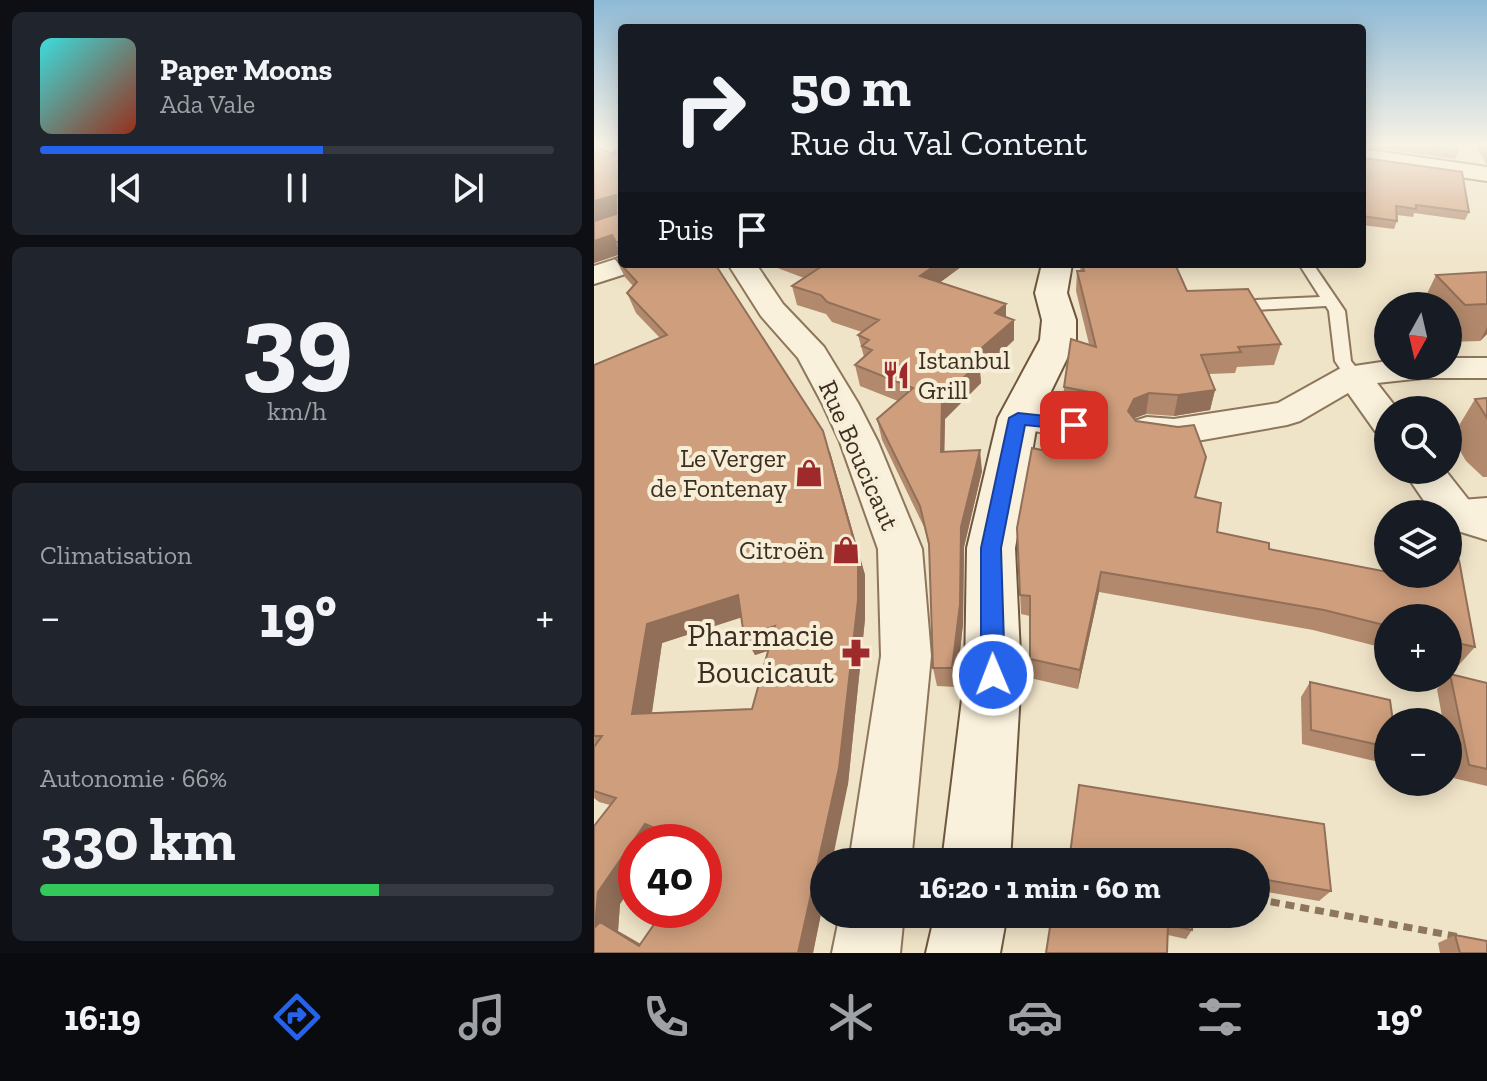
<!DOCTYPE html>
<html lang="fr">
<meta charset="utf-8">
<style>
body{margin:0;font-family:"Zilla Slab",serif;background:#20242c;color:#f1f3f6;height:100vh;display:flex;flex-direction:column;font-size:30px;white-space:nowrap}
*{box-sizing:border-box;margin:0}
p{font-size:26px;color:#9ea1a6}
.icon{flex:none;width:44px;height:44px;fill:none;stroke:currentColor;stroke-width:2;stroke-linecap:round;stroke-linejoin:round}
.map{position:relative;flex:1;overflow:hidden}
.side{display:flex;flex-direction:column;gap:12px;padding:12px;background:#0d0f14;width:594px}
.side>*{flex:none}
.guide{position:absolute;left:24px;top:24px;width:748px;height:244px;border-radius:8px;box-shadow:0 4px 20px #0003;background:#171b24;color:#f1f3f6;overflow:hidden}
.needle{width:52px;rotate:188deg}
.controls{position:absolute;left:780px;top:292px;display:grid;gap:16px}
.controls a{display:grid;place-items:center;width:88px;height:88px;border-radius:50%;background:#171b24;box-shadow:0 4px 20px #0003;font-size:40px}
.speed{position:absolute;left:24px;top:824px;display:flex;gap:16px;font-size:40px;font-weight:700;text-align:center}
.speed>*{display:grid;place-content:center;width:104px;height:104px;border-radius:50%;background:#171b24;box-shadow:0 4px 20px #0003;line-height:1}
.speed .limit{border:12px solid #d22;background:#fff;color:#111}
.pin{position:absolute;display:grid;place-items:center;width:68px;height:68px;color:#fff;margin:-34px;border-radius:16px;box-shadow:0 4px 12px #0006}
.me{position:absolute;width:88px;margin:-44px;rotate:359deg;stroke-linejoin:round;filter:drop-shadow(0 0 6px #0008)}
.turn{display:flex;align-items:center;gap:28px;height:168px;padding:0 40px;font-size:36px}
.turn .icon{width:104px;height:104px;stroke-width:2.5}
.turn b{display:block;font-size:56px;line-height:68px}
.then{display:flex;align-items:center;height:76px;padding:0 40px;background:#0003;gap:16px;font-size:30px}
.big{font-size:60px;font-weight:800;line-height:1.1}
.side .widget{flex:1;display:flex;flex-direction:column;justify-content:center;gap:12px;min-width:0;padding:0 28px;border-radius:12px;background:#20242c}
.side .dial{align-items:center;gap:0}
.dial b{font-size:104px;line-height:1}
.song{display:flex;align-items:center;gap:24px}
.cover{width:96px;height:96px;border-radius:12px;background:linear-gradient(135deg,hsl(180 70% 55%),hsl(10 70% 35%))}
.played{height:8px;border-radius:4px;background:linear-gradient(90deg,#2563eb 55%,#363941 55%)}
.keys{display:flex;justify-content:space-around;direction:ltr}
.heat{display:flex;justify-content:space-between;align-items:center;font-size:44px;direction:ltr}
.charge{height:12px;border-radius:6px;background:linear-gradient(90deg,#34c759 66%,#363941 0)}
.trip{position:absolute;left:216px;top:848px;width:460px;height:80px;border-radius:40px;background:#171b24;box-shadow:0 4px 20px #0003;font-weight:800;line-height:80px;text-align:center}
.tab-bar{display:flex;height:128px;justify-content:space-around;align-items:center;background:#090b0e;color:#9ea1a6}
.tab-bar .icon{width:56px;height:56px}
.tab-bar .on{color:#2563eb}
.tab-bar b{font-size:36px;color:#f1f3f6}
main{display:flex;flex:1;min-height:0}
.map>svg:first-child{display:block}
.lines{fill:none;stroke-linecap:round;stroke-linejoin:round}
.lane-casing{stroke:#8d765c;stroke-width:4}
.street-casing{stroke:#8d765c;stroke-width:4}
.secondary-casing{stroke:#6f573f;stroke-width:4}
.path{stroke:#8d765c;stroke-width:7;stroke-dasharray:9 6;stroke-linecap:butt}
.lane{fill:#faf1dc;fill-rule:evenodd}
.street{fill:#faf1dc;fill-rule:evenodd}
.secondary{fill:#faf1dc;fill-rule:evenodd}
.wall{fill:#b2896c;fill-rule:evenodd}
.shaded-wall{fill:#916f58}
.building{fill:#cf9f7d;stroke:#916f58;stroke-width:2;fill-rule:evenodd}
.route{fill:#2563eb;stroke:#184099;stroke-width:2}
.labels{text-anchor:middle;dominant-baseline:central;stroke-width:8;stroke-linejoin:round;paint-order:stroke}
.poi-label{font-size:26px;fill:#3d2e20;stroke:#f7eed8;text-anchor:end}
.street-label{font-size:26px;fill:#3d2e20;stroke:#f7eed8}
.near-poi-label{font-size:32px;fill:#3d2e20;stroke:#f7eed8;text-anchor:end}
</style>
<main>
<section class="side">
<div class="widget">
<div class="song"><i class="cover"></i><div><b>Paper Moons</b><p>Ada Vale</p></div></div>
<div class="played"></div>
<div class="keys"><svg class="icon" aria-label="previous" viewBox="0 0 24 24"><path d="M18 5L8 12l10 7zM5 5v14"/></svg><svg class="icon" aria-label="pause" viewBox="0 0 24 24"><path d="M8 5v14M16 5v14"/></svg><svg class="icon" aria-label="next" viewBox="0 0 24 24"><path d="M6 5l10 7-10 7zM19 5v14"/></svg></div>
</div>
<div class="widget dial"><b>39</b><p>km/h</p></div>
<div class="widget"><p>Climatisation</p>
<div class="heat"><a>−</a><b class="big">19°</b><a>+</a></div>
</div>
<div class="widget"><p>Autonomie · 66%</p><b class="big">330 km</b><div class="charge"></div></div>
</section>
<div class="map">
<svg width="893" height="953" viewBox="0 0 893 953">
<rect width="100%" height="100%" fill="#f0e4c8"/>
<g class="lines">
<defs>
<path id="lane" d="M705,264h14l32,47 6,50 11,14 -3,4h-12l-12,-18 -6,-50 -3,-5 -70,4 -8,-5 8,-5 64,-3z
M893,498v16l-39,-1 -3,-6 3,-6z"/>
<path id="street" d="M768,149l125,18v14l-125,-18z
M28,257v7h20l-4,6 -44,14v-18z
M134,264h28l27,40 41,43 34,56 20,39 44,107 9,107 -20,206h-62l32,-206 -3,-107 -38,-107 -18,-39 -24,-45 -37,-42z
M854,358h39v20h-64l-46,5 21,27h-10v24l-13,-3 -27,-38 -48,28 -13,4 -113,20 -40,-6 -6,-9 6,-9 13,-4 27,2 104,-16 63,-35 47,-7v5h60z
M424,406l69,10 6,9 -6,9 -13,3 -69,-10 -5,-9 5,-9z
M809,470h42l26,33 16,5v32l-39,-12v-14h-15z
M246,914h64l-4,39h-68z"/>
<path id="secondary" d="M0,146h19l2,3 -4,5h-17z
M448,264h30l-5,29 9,27v20l-38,78 -23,130 6,127 -11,187h-68l23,-187 2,-127 31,-130 42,-78 2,-20 -7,-27z
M341,914h72l-7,39h-74z"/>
</defs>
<!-- lane casing -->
<use href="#lane" class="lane-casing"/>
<!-- street casing -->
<use href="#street" class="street-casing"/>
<!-- secondary casing -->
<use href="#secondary" class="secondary-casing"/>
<!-- path -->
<path class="path" d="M436,859l23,3
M662,899l204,38"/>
<!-- lane -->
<use href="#lane" class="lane"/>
<!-- street -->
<use href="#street" class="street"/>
<!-- secondary -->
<use href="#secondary" class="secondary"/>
</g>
<!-- wall -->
<path class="wall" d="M28,146v110l-1,-2 -27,9 21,-108z
M768,146h95l1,6 -3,7z
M882,146h11v19z
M768,156l2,2 105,54 -4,8 -51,-7 -1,4 -16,-2v6l-3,8 -32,-4z
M21,258l215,194 35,123v44l-17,165 -24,78v37l-11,54h-219l16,-148 -11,-3 -5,-4v-433l66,-27 -24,-25 -9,-20 6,-7 -8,-9zM147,617l14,38 13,-4 -16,58 -100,4 10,-70zM69,839l9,3h32v68l-63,34 -23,-13 2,-27 16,-24v-38z
M173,264h198l-25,18 66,22v13l8,23 -34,32 1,11 -36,36 -1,33 38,19 -18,76 -1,77 -7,63 -19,-1 -4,-18 -3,-118 -6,-23 -42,-87 -5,-21 21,-18 -38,-15 -5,-21 9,-8 -6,-22 4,-3 -30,-10 -6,-8 -29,-9 -5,-19 12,-8z
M487,264h94l12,27 61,-2 33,55 -7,21 -37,2 -2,6 -26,1 6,16 -5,20 -36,6 -28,-2 -12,4 2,3 42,6 16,-2 12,32 -10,40 25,6 -4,29 52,11v6l119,23v2h60v-16l11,2 16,87 -17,19 -10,-2v-46h-60v31l-75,-19 -214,-38 -21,97 -48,-11v-62l-9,-2 -4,-86 15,-80 24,5 5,-36 15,2 13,-3 -2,-3 -24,-6 1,-20 7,-48 18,5 -13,-53 1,-20h3z
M893,272v62l-7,7 -32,1v-36h-27l15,-31z
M893,398v79h-4l-17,-16 -14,-24 23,-38z
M856,674l37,9v103l-34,-8 -5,-27v-29h-5l-6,-33z
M716,682l78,40v36l-5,5 -81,-19 -1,-47z
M485,785l252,106 -12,10 -63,-11v-28z
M599,914l-1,16 -6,9 -18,-4 -122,18z
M861,935l32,18h-47l-2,-10z"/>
<!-- shaded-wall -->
<path class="shaded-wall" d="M22,195l6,18 -28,9v-21z
M18,235l9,19 -27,9v-22z
M343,264h28l-42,31 -3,-19z
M412,304v19l-11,-10z
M420,320v20l-34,32 1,11 -36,36 -1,54 -3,-21 1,-54 27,-39z
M893,327v7l-7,7z
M621,390l-5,20 -36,6 4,-21z
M555,393l-3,21 -14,5 -4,-8 6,-12z
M386,450l2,21 -18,76 -1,77 -7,63 -4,-19 9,-141z
M236,452l35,123v44l-17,165 -16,78h-8v37l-11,54h-15z
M507,572l-2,20 -21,97 2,-19z
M144,595l11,20 -87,28 -13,88 -17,-17 15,-90z
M181,626l10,19 -30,10 -11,-19z
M51,824l18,15 -2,3h-25v38l-16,24 -2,27 37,22 -60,-26 3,-35z"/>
<!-- building -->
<path class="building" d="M0,146l21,9 1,-9h6v96h-6l-4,-7 -18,6v-20l22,-7v-19l-22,6z
M822,146h41l1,6z
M768,156l2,2 98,14 7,40 -53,-7v4l-20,-3 1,15 -35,-5z
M28,256v8h93l108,167 35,124v45l-19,168 -41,185h-204v-127l22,-28 -22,-7v-44l8,-11h-8v-371l73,-30 -40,-42 10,-11 -22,-24zM144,595l6,41 31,-10 -23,83 -120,5 15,-90zM51,824l43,18h16v68h-40l-25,36 -39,-24 -5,5 3,-35z
M221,264h122l-17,12 86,28 -11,9 19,7 -45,39 10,4 -37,35 -1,54 39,-2 -19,77 -1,77 -8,64h-19l-4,-124 -9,-38 -43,-87 36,-31 -58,-23 17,-15 -10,-4 7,-6 -11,-5 21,-15 -52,-18 -6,-7 -29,-9 30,-20z
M488,264h93l12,27 61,-2 33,55 -43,3 3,5 -40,3 14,35 -37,5 -29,-2 -15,6 -6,12 8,10 42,6 16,-2 12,32 -11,40 26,6 -4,29 52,11v6l119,23v2h60v-16l11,2 16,87 -27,-6v-23h-60v8l-64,-16 -223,-38 -21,98 -50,-11v-63l-10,-1 -3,-67 15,-80 24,5 5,-36 15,2 13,-3 8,-10 -8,-14 -25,-5 7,-48 25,8 -19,-76h7z
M893,272v32l-22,1 -29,-30z
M893,398v20l-12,-19z
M856,674l37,9v86l-18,-4z
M716,682l80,18 3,22h-5v25l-77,-17z
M485,785l245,39 7,67 -75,-13v-16h-187z
M458,914h141l-1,16 -24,-5 -1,28h-121z
M861,935l32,6v12h-27z"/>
<!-- sky -->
<linearGradient id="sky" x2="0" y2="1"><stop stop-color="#8fbad6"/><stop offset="0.52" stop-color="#f8f3e6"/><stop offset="1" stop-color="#f8f3e6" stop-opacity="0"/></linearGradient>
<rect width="893" height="279" fill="url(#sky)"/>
<!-- route -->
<path class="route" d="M424,413l56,6 8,6 -8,5 -49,-5 -24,123 4,127 -4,7 -8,3 -8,-3 -4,-7v-127l28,-130z"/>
<!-- icons -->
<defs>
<symbol id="restaurant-bare" viewBox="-9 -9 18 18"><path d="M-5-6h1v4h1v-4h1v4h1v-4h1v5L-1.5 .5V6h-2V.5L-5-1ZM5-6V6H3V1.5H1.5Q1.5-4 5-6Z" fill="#9e2a2b" stroke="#f7eed8" stroke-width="2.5" paint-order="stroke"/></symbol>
<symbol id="shop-bare" viewBox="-9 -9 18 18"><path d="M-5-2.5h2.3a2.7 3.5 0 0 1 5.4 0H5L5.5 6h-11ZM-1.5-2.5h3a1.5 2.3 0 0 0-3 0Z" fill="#9e2a2b" stroke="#f7eed8" stroke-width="2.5" paint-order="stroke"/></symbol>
<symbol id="pharmacy-bare" viewBox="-9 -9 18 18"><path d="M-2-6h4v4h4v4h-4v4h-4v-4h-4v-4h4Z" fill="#9e2a2b" stroke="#f7eed8" stroke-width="2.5" paint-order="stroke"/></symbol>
</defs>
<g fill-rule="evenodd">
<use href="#restaurant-bare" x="282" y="355" width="40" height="40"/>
<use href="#shop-bare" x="195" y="453" width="40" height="40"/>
<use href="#shop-bare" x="232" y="530" width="40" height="40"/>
<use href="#pharmacy-bare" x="242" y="633" width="40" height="40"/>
</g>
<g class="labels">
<!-- poi labels -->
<g class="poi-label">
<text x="324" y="360" text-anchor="start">Istanbul<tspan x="324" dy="30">Grill</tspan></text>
<text x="193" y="458">Le Verger<tspan x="193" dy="30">de Fontenay</tspan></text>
<text x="230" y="550">Citroën</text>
</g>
<!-- street labels -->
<g class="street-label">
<text transform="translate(265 455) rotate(66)">Rue Boucicaut</text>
</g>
<!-- near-poi labels -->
<g class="near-poi-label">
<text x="240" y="635">Pharmacie<tspan x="240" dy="37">Boucicaut</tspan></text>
</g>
</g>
</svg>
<div class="controls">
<a><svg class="needle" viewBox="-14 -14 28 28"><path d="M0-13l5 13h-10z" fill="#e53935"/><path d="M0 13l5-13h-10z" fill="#9ea1a6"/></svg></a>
<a><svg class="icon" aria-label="search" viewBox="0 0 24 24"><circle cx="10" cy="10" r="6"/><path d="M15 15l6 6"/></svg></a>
<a><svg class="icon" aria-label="layers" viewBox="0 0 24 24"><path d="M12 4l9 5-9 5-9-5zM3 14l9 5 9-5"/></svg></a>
<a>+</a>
<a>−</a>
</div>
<div class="speed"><div class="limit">40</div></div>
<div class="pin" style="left:480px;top:425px;background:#d93025"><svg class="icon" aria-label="arrive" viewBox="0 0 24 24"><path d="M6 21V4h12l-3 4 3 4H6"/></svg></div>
<svg class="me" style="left:399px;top:675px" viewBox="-20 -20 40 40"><circle r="17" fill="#2563eb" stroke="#fff" stroke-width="3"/><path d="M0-11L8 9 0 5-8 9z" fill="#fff"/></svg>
<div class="trip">16:20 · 1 min · 60 m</div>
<div class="guide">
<div class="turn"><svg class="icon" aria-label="right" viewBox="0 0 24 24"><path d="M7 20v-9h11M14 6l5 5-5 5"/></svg><div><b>50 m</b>Rue du Val Content</div></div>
<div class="then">Puis<svg class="icon" aria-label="arrive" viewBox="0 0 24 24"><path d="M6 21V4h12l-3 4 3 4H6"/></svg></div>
</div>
</div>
</main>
<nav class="tab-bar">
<b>16:19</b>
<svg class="icon on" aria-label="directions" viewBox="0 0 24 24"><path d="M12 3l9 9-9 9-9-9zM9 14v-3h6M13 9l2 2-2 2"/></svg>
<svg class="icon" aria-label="music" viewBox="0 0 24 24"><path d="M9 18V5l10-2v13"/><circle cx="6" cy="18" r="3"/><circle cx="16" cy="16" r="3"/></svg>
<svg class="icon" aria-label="phone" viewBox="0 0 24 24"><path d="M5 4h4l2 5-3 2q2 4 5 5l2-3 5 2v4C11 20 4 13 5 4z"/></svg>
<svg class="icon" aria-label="climate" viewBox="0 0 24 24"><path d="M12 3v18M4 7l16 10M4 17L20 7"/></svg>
<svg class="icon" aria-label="car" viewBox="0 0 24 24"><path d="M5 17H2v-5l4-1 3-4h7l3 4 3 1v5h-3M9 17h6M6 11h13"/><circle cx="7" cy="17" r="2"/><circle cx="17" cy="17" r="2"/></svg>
<svg class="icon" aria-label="filters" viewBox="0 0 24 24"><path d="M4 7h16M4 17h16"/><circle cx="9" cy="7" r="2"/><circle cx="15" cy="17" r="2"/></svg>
<b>19°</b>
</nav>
